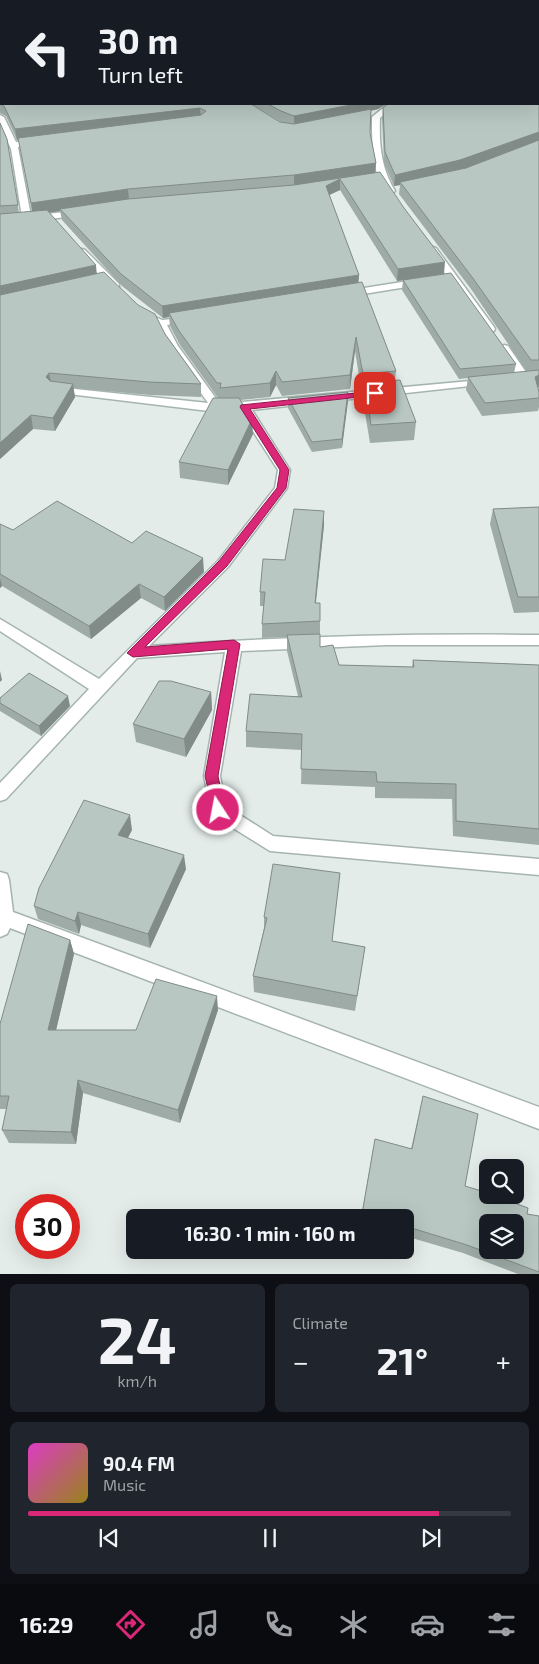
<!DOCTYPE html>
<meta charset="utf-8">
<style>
body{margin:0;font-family:"Exo 2",sans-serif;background:#20242c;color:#f1f3f6;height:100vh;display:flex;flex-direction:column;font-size:19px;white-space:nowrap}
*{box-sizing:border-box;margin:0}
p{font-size:16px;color:#9ea1a6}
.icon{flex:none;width:28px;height:28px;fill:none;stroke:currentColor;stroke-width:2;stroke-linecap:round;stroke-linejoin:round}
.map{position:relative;height:1274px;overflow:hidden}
.details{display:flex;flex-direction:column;gap:10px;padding:10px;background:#0d0f14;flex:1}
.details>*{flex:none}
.hud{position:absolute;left:0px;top:0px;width:540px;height:105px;box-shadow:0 5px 20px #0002;background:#171b24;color:#f1f3f6;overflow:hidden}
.tools{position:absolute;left:479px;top:1159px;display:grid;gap:10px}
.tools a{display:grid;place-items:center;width:45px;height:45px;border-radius:8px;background:#171b24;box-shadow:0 5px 20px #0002;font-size:25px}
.speed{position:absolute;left:15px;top:1194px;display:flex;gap:10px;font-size:25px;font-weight:700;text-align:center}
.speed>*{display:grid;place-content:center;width:65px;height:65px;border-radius:50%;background:#171b24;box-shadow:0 5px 20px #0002;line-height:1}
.speed .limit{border:8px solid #d22;background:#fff;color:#111}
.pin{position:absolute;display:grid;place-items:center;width:42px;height:42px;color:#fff;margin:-21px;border-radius:10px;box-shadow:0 2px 8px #0006}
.me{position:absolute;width:55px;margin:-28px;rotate:349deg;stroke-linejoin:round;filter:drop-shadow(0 0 4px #0008)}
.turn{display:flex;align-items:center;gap:18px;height:105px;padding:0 15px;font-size:22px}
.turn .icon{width:65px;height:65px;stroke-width:2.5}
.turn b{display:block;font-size:35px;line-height:42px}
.big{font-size:38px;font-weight:700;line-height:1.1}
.details .widget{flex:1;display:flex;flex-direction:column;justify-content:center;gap:8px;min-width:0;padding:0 18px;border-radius:8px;background:#20242c}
.details .dial{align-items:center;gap:0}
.dial b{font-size:65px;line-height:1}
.song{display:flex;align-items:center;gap:15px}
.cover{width:60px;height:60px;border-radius:8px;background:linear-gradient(135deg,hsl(310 70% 55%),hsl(50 70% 35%))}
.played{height:5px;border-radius:2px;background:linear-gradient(90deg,#db2777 85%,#363941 85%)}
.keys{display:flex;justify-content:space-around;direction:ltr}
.heat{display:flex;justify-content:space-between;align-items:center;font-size:28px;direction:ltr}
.details .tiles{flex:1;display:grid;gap:10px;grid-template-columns:1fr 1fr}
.widget:last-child{grid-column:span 2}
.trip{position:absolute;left:126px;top:1209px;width:288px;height:50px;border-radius:8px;background:#171b24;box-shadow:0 5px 20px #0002;font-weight:700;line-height:50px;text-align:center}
.menu{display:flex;height:80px;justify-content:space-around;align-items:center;background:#090b0e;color:#9ea1a6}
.menu .icon{width:35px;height:35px}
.menu .selected{color:#db2777}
.menu b{font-size:22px;color:#f1f3f6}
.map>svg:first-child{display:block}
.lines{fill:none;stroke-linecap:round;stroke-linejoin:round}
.street-casing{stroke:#a6b4b0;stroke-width:3}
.secondary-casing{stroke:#a2b7b1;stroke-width:3}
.street{fill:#fff;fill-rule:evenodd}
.secondary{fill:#fff;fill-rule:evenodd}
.wall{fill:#9eaba7;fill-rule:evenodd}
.shaded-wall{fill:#818b88}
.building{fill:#b8c7c2;stroke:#818b88;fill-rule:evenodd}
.route{fill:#db2777;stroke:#8e194d}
</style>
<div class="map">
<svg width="539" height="1274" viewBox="0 0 539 1274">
<rect width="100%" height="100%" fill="#e3ece9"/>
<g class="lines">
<defs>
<path id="street" d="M388,104h8l-16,14c-1,26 1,50 15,73l-4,3c-20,-9 -19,-59 -19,-77z
M0,115l4,2 12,25 22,-2 4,2 -4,2 -20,3 13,69 49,-6 3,1v4l-83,10v-6l22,-2 -11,-68 -11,-24z
M433,247l3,1 58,79 1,2 -1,2h-8l-58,-81z
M82,249l3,1 34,34v4h-8l-32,-34 -2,-2z
M421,279l4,1v4l-80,13 -5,-3 5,-3z
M153,316l9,4 31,-3 1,2 -1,2 -26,4 11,21 42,58 272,-25 2,2 -6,3 -236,26 38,60 -3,18 -59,79 -79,79c130,-9 260,-13 390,-11v10h-152l-146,6 -21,125 6,30 47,30 266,23v16l-269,-24 -58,-36 -8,-39 21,-124 -88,6 -131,141 -6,2v-18l89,-94 -89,-58v-12l99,60 119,-118 57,-73 3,-18 -38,-59 -23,1 -165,-20 -2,-2 2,-2 4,-1 152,16 -40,-57 -11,-21 -9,-6z
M504,345l4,1 22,32 -2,2h-8l-2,-2 -19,-30z
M0,872l7,2 2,6 4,32 526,195v22l-529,-201 -3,6 -7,3z"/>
<path id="secondary" d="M332,0h10l1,1h-10z"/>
</defs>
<!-- street casing -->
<use href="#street" class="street-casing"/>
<!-- secondary casing -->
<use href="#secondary" class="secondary-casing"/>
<!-- street -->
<use href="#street" class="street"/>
<!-- secondary -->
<use href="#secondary" class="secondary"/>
</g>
<!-- wall -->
<path class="wall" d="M0,0l1,104h385l-8,5 -7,2 -1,22 6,30 -1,10 69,101 -47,7 -57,-91 -11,5 30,80 -1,8 38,88 -1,9 21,42 -2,18 -44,3 -7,-42 1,-13h-3l-6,-37 -5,38 -68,7 -6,-11 -6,12 -30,3 13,34 -25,51 -48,-7 -1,-16 42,-64h-3l-38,-53 -10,-19 -1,-9 -6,1 -41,-32 -60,-66 -2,-9 -11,1 48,61 68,61 36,50v13l-51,-2 -77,-7 2,9 -20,34 -22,-2 -33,30v-336l7,16 12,74 13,-1 -13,-72h-2l-11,-24 -6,-3zM253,105l28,17h1h-2z
M539,68v319l-1,1 1,4v15l-1,4 -56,5 -16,-26 2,-12 -9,1 -57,-89 1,-10 113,84 -2,9 13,-1 -56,-83 -72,-95 1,-9 -6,1 -10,-23 -2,-44 1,-11z
M348,392l-6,56 -30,4 -24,-44v-10z
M539,507v105l-25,1 -24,-89 3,-15z
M0,524l13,6 119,13 72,29 -39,39 -24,-13 -50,41 -89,-53 -2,2z
M324,525l-8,78 4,18v26l19,18 73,2 1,-7 126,5v180l-86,-9 -1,-37 -77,-1v-11l-74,-3 1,-34 -56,-3v-16l52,-35 -11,-45v-14l-25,1v-14l2,-18h-4v-14l25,-32z
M211,692l1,18 -26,47 -50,-15 -3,-18z
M0,698l70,8 -29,30 -41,-25z
M132,830l-4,8 58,31 -36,79 -69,-23 -2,9 -41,-15 -4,-13z
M340,873l-8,68 33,6 -10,64 -101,-19 -1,-16 11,-48v-11z
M70,940l4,14 -18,76h80l82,-20 -38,113 -97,-30 -7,51 -67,-1 -7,-13 5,-21h-7v-85z
M423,1096l42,90 62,28 12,2v58h-21l-55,-21 -58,-17v-18h-44l12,-69h38z"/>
<!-- shaded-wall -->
<path class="shaded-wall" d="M356,104h30l-8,5 -84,18v-11z
M200,108l1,10 -184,22 -2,-11z
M539,132v10l-81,29 -58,11v3l-6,1 1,-11z
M376,163l-1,11 -35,5v11l-15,7 -31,-11v-11z
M128,189l1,11 -69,9v2l-27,4 -2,-12z
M445,262l-1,12 -47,7 1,-12z
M96,265l1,12 -97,22v-13z
M359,275l-1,12 -189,26v4l-6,1 -1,-12z
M356,337l-1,14 -5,38v-14z
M276,371v14l-6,12v-14z
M49,373l3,13 -6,-9z
M539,375v12l-7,2 3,-12z
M73,384l2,13 -20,34 -2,-13z
M348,392v10l-6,46v-9z
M31,415l2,14 -33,30v-16z
M252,419l1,15 -25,51v-15z
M324,511v14l-10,92 1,-14z
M203,558l1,14 -39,39 -1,-14z
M0,578l2,8 -2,2z
M139,584l2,14 -50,41 -2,-13z
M0,671l2,9 -2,2z
M211,692l1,18 -26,47 -2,-18z
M68,696l2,10 -29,30 -2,-10z
M130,815l2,15 -11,20 -3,-15z
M184,855l2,14 -36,79 -2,-14z
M78,912l3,13 -2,9 -4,-13z
M70,940l4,14 -21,89 -5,-13z
M217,996l1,14 -38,113 -2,-13z
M78,1080l5,13 -7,51 -5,-12z"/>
<!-- building -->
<path class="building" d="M0,0h333l5,1h-337v103h250l29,18 14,2 77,-15 -1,24 6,30 -82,12 -166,14 -97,14 -13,-65 183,-23 5,-4 -6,-3 -185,21 -11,-23 -4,-2z
M539,68v64l-79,28 -65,15 -10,-23 -2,-44 5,-4h151z
M268,104h88l-62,12 -13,-5z
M0,123l7,16 11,66 -18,1z
M539,140v220h-8l-59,-83 -72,-95 66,-14z
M380,172l24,36 41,54 -47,7 -58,-90 -14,7 33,89 -197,31 -41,-32 -61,-65 68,-10 166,-14z
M47,210l49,55 -96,21v-72z
M104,272l34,33 17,9 10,20 36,50 -52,-2 -100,-9 -3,4 4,4 23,3 -20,34 -22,-3 -31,28v-148z
M451,273l65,91 -56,5 -57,-89z
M362,282l34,89 -33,3 -7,-37 -6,38 -68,7 -6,-11 -6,12 -50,5 1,-5h-4l-38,-52 -10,-18z
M539,370v5l-4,2 4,15v6l-54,5 -17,-26z
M400,380l16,42 -45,3 -6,-42z
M348,392l-6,47 -30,3 -24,-44z
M213,398h26l13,21 -24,51 -49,-8z
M57,501l75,42 14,-12 57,27 -39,39 -25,-13 -50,42 -89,-52v-50l13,6z
M539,507v90h-21l-25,-88z
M294,509l30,2 -9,92h5v18l-58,3 3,-32h-5l3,-33 22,1z
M320,634v13l13,-2 6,20 75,2 -1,-7 126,5v164l-83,-8v-37l-79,-2 -1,-10 -75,-3 1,-35 -56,-3 4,-37 52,3 -15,-62z
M29,673l39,23 -29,30 -39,-23v-5z
M159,681h12l40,11 -27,47 -51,-15z
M84,800l46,15 -12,20 66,20 -36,79 -70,-22 -3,9 -41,-15 5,-18z
M273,864l67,9 -8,68 33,6 -8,49 -104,-20 14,-58 -3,-1z
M28,924l42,16 -22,90h88l20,-51 61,17 -39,114 -100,-30 -7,52 -69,-2 7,-34h-9v-72z
M423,1096l55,18 -13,72 23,7v2h4l36,13 -1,6 12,2v56l-72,-27 -62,-19v-8h-30l-13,-4 13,-75 37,10zM488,1222h27v28h-27z"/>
<!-- route -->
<path class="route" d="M375,391l3,1v3l-128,14 39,61 -3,18 -59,78 -82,81 89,-7 6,4 -22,132 7,34 -2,4 -5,2 -4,-2 -9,-38 23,-127 -95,8 -6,-4 92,-92 58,-73 3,-18 -40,-63 1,-2z"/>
</svg>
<div class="tools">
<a><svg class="icon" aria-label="search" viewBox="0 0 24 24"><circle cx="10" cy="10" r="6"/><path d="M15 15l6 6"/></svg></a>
<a><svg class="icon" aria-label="layers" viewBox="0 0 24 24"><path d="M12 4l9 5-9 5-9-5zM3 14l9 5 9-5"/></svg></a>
</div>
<div class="speed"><div class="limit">30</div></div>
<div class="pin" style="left:375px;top:393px;background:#d93025"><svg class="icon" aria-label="arrive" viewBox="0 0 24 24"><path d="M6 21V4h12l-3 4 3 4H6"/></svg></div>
<svg class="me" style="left:218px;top:810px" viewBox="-20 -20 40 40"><circle r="17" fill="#db2777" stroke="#fff" stroke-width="3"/><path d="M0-11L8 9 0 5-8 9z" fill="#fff"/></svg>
<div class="trip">16:30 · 1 min · 160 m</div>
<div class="hud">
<div class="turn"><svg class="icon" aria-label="left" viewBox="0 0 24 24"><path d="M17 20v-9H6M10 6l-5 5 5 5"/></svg><div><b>30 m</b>Turn left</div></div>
</div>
</div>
<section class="details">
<div class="tiles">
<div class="widget dial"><b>24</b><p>km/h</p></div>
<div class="widget"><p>Climate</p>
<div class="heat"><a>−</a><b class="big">21°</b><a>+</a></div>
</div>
<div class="widget">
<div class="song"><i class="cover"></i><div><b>90.4 FM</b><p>Music</p></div></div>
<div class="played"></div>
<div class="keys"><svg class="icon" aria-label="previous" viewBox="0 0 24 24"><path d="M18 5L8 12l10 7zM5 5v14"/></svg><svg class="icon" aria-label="pause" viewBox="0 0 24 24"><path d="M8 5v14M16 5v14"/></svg><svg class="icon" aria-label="next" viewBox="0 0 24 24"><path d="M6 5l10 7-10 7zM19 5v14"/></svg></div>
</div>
</div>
</section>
<nav class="menu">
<b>16:29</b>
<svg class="icon selected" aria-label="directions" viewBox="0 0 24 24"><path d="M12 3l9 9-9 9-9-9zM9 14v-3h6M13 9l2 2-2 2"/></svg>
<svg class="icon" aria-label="music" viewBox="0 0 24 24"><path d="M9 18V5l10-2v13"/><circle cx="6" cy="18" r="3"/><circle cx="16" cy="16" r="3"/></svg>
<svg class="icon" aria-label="phone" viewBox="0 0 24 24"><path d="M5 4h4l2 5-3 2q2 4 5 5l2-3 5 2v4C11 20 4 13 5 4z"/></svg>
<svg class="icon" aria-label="climate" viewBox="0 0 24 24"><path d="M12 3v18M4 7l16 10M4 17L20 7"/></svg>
<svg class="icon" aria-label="car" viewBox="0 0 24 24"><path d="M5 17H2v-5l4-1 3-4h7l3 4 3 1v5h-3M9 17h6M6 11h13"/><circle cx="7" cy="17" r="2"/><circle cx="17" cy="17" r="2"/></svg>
<svg class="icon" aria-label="filters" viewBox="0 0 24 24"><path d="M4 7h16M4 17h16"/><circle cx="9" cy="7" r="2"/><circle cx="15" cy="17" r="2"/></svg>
</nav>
